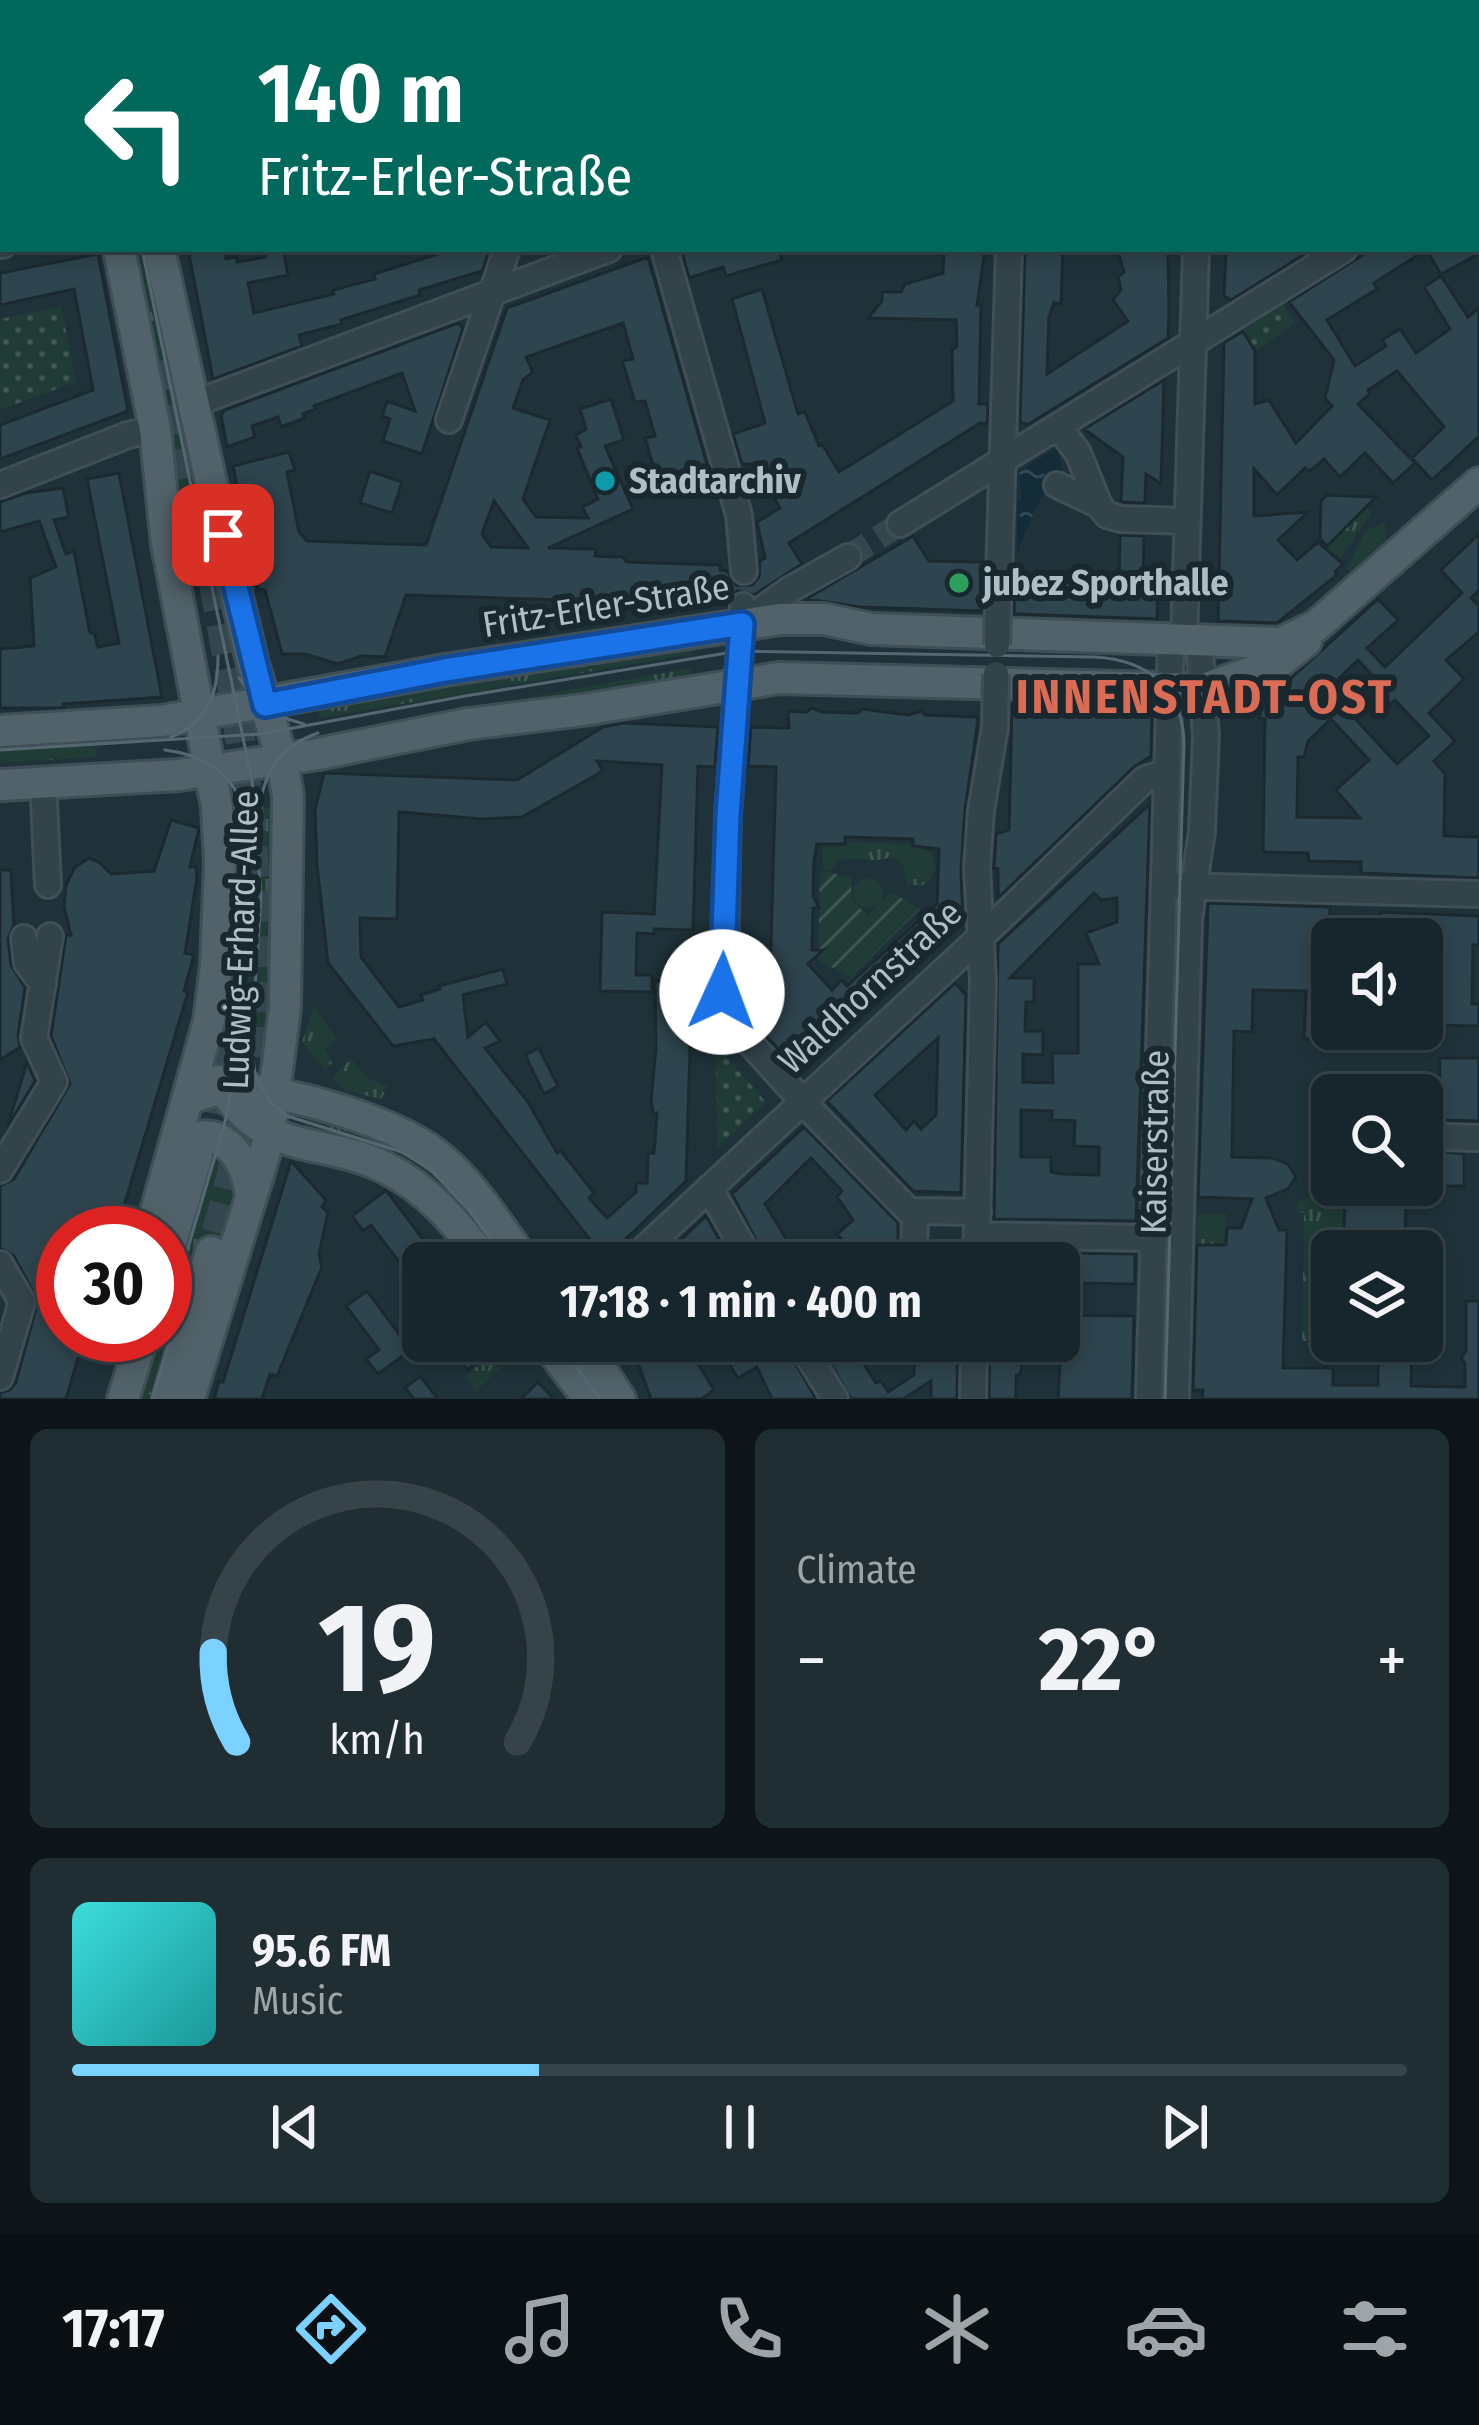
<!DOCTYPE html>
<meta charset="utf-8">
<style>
body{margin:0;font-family:"Fira Sans Condensed",sans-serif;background:#202e34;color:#f1f3f6;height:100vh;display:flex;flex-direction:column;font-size:45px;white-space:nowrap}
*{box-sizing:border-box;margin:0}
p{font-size:39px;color:#9ea5a9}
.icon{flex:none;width:66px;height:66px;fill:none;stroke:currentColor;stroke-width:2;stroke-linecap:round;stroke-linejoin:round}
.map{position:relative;height:1399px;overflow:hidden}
.details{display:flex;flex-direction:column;gap:30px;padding:30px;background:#0d1518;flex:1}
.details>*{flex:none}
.banner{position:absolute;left:0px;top:0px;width:1479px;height:252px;box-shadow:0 6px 18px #0003,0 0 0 3px #364348;background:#00695c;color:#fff;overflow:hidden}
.controls{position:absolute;left:1311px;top:918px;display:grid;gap:24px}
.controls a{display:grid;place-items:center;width:132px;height:132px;border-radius:18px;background:#17262c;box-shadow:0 6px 18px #0003,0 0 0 3px #364348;font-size:60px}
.speed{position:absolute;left:36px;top:1206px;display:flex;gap:24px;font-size:60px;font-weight:700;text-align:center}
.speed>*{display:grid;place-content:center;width:156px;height:156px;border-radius:50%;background:#17262c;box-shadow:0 6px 18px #0003,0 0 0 3px #364348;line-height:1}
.speed .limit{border:18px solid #d22;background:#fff;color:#111}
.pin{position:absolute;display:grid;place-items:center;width:102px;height:102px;color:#fff;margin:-51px;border-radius:24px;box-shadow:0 6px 18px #0006}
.me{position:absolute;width:132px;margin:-66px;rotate:2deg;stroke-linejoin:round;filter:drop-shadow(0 0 9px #0008)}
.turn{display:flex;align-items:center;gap:42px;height:252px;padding:0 60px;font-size:54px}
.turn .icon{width:156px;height:156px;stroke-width:2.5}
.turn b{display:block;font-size:84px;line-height:102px}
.big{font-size:90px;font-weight:700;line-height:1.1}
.details .tile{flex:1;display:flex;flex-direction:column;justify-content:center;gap:18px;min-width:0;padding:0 42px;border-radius:18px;background:#202e34}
.details .dial{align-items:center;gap:0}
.dial svg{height:312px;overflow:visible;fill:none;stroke:#364348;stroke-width:7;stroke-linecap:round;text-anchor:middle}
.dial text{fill:#f1f3f6;stroke:none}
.song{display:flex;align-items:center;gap:36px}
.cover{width:144px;height:144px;border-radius:18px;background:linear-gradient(135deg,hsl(180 70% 55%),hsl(180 70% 35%))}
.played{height:12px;border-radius:6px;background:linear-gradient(90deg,#7bd1ff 35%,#364348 35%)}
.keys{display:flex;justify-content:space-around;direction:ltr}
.heat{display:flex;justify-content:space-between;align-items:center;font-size:66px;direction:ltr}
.details .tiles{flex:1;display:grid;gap:30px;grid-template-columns:1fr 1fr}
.tile:last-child{grid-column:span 2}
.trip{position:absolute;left:402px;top:1242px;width:678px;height:120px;border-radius:18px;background:#17262c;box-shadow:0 6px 18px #0003,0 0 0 3px #364348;font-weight:700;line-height:120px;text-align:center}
.menu{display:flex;height:192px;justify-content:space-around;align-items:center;background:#090f12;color:#9ea5a9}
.menu .icon{width:84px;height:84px}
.menu .selected{color:#7bd1ff}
.menu b{font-size:54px;color:#f1f3f6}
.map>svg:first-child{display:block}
.grass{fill:url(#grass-tufts)}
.park{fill:url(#park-dots)}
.garden{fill:url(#garden-furrows)}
.water{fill:url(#water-ripples)}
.building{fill:#2e444e;stroke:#1b2a31;stroke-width:3;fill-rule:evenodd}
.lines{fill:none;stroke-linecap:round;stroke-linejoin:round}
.minor-tunnel{stroke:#34474f;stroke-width:24;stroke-dasharray:24 12;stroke-linecap:butt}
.major-tunnel{stroke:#34474f;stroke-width:30;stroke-dasharray:30 15;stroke-linecap:butt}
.minor-casing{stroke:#3f4f57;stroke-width:30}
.major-casing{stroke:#3f4f57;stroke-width:36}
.minor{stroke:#33434a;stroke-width:24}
.major{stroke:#51626a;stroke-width:30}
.tram{stroke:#556872;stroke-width:3}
.minor-bridge-casing{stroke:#3f4f57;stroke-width:30;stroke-linecap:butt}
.minor-bridge{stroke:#33434a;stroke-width:24}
.route-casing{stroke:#114b97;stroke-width:30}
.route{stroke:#1a73e8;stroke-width:21}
.culture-dot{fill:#0f9aa8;stroke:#19282f;stroke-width:4.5}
.leisure-dot{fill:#2e9e5b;stroke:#19282f;stroke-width:4.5}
.labels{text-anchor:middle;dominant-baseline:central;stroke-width:12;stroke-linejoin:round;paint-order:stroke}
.poi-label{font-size:36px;font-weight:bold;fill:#adbec7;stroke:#19282f;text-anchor:start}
.street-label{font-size:36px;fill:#adbec7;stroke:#19282f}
.district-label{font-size:48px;font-weight:bold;letter-spacing:3px;fill:#da6b55;stroke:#19282f}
</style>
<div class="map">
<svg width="1479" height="1399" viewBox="0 0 1479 1399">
<defs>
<pattern id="grass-tufts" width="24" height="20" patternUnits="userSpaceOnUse" patternTransform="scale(3)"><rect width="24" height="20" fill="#213b37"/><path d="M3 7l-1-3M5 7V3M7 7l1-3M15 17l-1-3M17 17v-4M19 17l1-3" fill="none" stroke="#3f5652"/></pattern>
<pattern id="park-dots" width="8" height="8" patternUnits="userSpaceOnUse" patternTransform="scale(3)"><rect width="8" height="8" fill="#213b37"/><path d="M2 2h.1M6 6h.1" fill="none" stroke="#3f5652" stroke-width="1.8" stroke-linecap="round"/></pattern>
<pattern id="garden-furrows" width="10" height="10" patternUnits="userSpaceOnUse" patternTransform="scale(3)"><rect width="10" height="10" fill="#213b37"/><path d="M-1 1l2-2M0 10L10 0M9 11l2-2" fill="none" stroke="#3f5652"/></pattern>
<pattern id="water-ripples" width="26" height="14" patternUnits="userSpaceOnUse" patternTransform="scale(3)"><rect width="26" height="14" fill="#132c38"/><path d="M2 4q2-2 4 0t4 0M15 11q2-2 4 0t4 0" fill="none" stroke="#334953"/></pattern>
</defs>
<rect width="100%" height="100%" fill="#1f323a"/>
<!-- grass -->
<path class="grass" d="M123,249h32l19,130 -16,3z
M176,392l42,201 -15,3 -43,-201z
M1366,507l5,7 -31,44 -14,-12z
M1385,522l2,18 -35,33 -5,-5 19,-38z
M692,642v12l-359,62 -14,2 -2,-12z
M691,668l-1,12 -367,66 -2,-11 14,-3z
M95,740l1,17 -96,6v-17z
M273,806v245l-17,-2 1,-50 -15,-1 -5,49 -17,-3c14,-59 19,-123 15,-183 0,-16 -7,-32 -9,-48l14,-2 6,57h16l2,-60z
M851,842l58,2 21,8 6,14 -6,14 -9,6 -13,-2 -6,-22 -11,-5c-19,7 -33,-1 -52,3l-8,10 -8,-1v-22h23z
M853 893a15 15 0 1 1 30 0a15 15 0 1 1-30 0Z
M314,1006l23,33 -13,10 9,13 -8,8 -23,-28z
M351,1059l15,18 22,10 -7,12 -35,-8 -14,-13z
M307,1112l111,40 78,85 -15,11 -19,-25 -158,-83z
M223,1151l14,40 -10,42 -67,166h-25l19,-64h11v-35l43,-140 -23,-8z
M271,1174l6,1 -43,139 -3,-4z
M1328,1192l17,1 -2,58h-11v90h-30l2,-128 -8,-1 1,-10 9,-5h21z
M1197,1214h30l-4,31h-26z
M511,1341l15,16 -9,8 -10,-3 -31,29 -12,-15z"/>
<!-- park -->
<path class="park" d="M1282,303l13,20 -40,28 -12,-20z
M61,306l15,76 -76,28v-91z
M720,1050l46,52 -49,46 -1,-95z"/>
<!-- garden -->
<path class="garden" d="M820,870l31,8 1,23 16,14 23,-23 29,17 -69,68 -33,-17z"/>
<!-- water -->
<path class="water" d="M1059,447l3,23c-17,11 -39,66 -45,85v-54l5,-1 -3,-29z"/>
<!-- building -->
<path class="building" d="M188,249h37l1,10 10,-2 1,5 28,-5 -1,-8h19l5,26 -40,8 6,30 80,-19 -1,-4 42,-11 -1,-5 80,-25h36l-8,22 -63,19 1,5 -79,25 1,4 -43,11 3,11 -89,33z
M681,249h97l4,11 -56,16 -3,-9 -34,11z
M944,249h41l-8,56h4l-2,99h9l-1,20 -7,-1 -191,120 13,21 -48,31 -17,-4 -10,14 -321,-10 -21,62 -24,-1 -23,8 -33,-10h-23l-17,-64 -7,-1 -25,-123 56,-14 6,18 -8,2 12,60 8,9 119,4 81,-237 141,-51 62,218 -48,21 -17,-58 10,-2 -10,-35 -10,1 -13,-41 11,-2 -10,-36 -97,34 7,15 -10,8 -10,28 37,12 -27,79 13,18 52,1 -6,-11 16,-8 -21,-51 4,-1 -5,-12 10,-6 -6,-20 31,-10 13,41 -19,6 28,63 -85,39 48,1 -1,7 27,1 5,5 93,3v5l7,1 9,14h16l7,-8 1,-16 5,-3 -8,-36 23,-14 -26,-44h-12l-9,-30 32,-11 -33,-124 30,-10 36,125 7,-2 14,34 3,-2 17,28 114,-71 -1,-51 5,-4 -1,-26 -88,-2 14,-17v-9h19l4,-8 38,-11zM494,501l34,47 -37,-1 -9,-13z
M1025,249h38l-2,55 -7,-1 -5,14 -2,57 81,-53 -15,-21 8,-10 -3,-13 6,-5 -7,-23h51l1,65 -1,24 -141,87 -7,-4z
M1226,249h87l-82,51 -7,-4z
M1372,249h107v5l-38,20 -15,-24 -52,33 3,6 -50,31 28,46 31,-20 -4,-6 18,-11 16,24 34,-24 -26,-42 17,-11 27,41 11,-9v128l-47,44 -20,-22 32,-31 -47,-56 -29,19 2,4 -12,10 57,59 -22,20 -28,-30 -25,24 -16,-18 -14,12 -5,-3 -28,27 -23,-26v47l54,-4 -30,28 19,20 21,-18 25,22 -8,8 2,3 -60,48 -59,-2 6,-278 19,-12 12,20v53l14,-4 27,43 36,-37 -7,-8 9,-38 -45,-58z
M98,254l30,157 -128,48v-34l93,-35 -19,-101 -74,16v-32z
M458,323l5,5 -41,126 -39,-13 7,-22 -8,-3 5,-15 28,10 -13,-38 -88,33 1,3 -12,5 2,4 -24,9 -3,-10 -26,9 3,11 -28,10 -6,-32 4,-5z
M1164,380l-3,104 -15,-10 -1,29 -24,-1 2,-45 -39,-28z
M370,471l32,11 -10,31 -32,-10z
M119,473l43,224 -99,7 1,4h-64v-59l34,-3 -4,-68 26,-11 -17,-46 -39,11v-30l26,-9 37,-5 6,29 -15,3 12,34 8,-3 16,82h4l4,14 21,-4 -32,-164z
M1327,495l49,2 -49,49 -7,-7 1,-38z
M1479,534v56l-8,8 8,8v26l-33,28 18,19 -35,34 26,28 -21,20 11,13 -1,62 35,1v41l-118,-5v-11l-52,-1 -1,-8 -45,-1 2,-133 -6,-1 5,-15 5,1 3,-9 5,2 3,-10 6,2 2,-8 90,-82 20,21 -31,28 18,19 77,-74 -21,-23zM1358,660l27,29 -6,6 9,11 7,-6 34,36 -32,28 -69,-75zM1331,719l38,41 -33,30 24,28 -63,-1 1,-60h6l4,-16z
M1120,535l24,1 -1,47h15l-1,36 -143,-5 1,-36 104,4z
M913,536l16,25 54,1 -2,49 -121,-4 -54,-8z
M1012,707l140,4 -1,45 -17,11 -136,131v-29l-4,-1 2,-34 13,-4z
M811,708l12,4 35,1 4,-4 47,6 12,-4 4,4 53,2 -1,10 -12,83 -4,59 2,54 -163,150 -50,-55 1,-26 12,-13h7l6,-212 -28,-1 3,-39 38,1 -1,-17 19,1zM845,837l68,2v7l26,3 -2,55 -90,82 -5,-6 -10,10 -24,-26 15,-14h-11l1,-42h6l-6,-12 1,-35 3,-17h28z
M622,723l96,4 -3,40 -17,-1 -5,164 -39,-1v5l-17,-1 -1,42h16v17l-52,-1 2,-79 52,2 8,-149 -65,-4 6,10 -81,46 -40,2 -83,-7 -2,107 -37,-1 1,39 38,50 24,-7 -2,-5 19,-6 -1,-3 64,-17 4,15 -44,11 5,42 18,-15 14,19 -15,7 43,54 29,51 4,-2 33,42 -5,5 18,20 29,-26v-9h11l1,-30h6l3,-40h-4l-2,-13 5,-52 -1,-67 37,1 -6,199 -81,78 -171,-220 -41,7 -65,-83 -11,-98 -2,-55 9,-37 193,7 86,-53z
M1150,804l-14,417 -142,-2 4,-275zM1094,893l7,7 16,-2v24l-31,11 13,31h-21v89h-26l1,30 -30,-1v-28l20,1v-24h-18l1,-29h8v-24h-24zM1021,1110l31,1v9l23,1 -1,25 25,1v28l-38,-1 -10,-2v-15h-30z
M171,820l28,8 -9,39h6l1,11 -12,75 9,2 -10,36 4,1 -72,241h-53v102h22l-19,64h-66v-6l10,-3 6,-8 22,-81 -24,-45 -14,-8v-62l14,-7 56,-95 -19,-48 15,-101h5l-7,-28 2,-22 9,-18 14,-9 10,4 12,12 43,-3z
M0,870h11l3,55 -6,14 3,26 14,23 -7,47 2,12 -20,13z
M1208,903l122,4 -3,132h-23l2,-48 -53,-1 -1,42 -18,-1 -2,126 41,1 15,6 8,13 -8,12 -22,9 13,32h8l-4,138h50v17h45v-44h34l-1,45 54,1v-23l-4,-6 5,-7v-50h13v98h-277l1,-9h-10l4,-145h29l1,-17h14l11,-29 -54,-2z
M1380,912l99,4v29h-6l-1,59h7v22l-57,-1v-22h11l1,-59h-12v-5h-43z
M955,983l11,12 -5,198 -48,-2 -86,-90zM938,1038l-2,77 -15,14 -7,-8 -8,9 -31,-35z
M539,1048l19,38 -14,8 -19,-39z
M1440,1058h39v63l-40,-1z
M27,1062l8,19 -28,47z
M804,1127l94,96v29l-17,11h-48l18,-14 -14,-15 16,-14 -16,-23 5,-6 -31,-33 -46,46 28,46 -4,2 4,6 -8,5h-17l-36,-69z
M1312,1147l20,1v37l-21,-1z
M1422,1149l42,5v32h-42z
M291,1161l35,39 -4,7 6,6 -9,41 3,13 -45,109 -7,-2 -8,25h-48l5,-18 4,1z
M1346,1185h60l-1,66h-62z
M386,1190l55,73h-18v30l-52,-68 -8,6 -11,-15z
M706,1216l18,32 -19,15h-48z
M993,1252l142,2v30l-71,-1 -5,-20h-66z
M367,1291l44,59 -33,24 -12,-15 13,-9 -33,-44z
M1059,1315l75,1 -2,83h-74l2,-35 -38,-1 -2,12h-4v24h-27l1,-58h69z
M470,1341h31l-33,29 -14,-17z
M630,1341h101l-34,21 17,28 -12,9h-51z
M748,1341h35l33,58h-44l-15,-32 -19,11 -14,-22z
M818,1341h31l27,42 5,-2 7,11 26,-17v-31l44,-3 -1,58h-26v-18l-28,18h-52z
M420,1376l18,23h-24l-9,-11z
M538,1382l16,17h-33z"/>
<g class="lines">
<!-- minor-tunnel -->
<path class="minor-tunnel" d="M848,557l52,-33"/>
<!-- major-tunnel -->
<path class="major-tunnel" d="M170,359c57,308 138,581 41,893
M197,1156l31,-143 7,-150"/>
<defs>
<path id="minor" d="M591,3l1,-3
M1019,3v-3
M1203,3l1,-3
M1268,3l8,-3
M1476,10l3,6
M1476,167l3,-1
M0,245h3
M664,249l75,266 5,56
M193,404l416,-155
M449,420l58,-171
M1058,426l20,27 21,52 8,10 14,4 66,2
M0,485l128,-50 27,-6
M1057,485l42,20
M900,524l444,-275
M743,606l-15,209 -4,191 10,19 82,91 93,95h6
M998,608l11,-359
M742,624l47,-34 59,-33
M1184,639l12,-390
M44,800l4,85
M1176,886l303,8
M24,938l3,25 16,21
M1439,1137l40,1
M0,1170l54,-88 -20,-44 16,-102
M709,1188l43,75
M915,1211l-1,50 62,1
M915,1211l63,1
M977,1235l176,3
M629,1263l373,-346 143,-138 20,-6
M976,1263l7,-282 -6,-113 4,-57 14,-84
M0,1264l22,38 -22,75
M799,1341l36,58
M973,1399l1,-58
M1149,1399l22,-760
M1176,1399l13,-480 13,-88 4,-95 -7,-97"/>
<path id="major" d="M67,0v3
M112,0v3
M119,249l36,180 12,115 50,263 3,55 -4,104 -7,55 -59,212
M159,249l73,327 21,88 29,95 6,38 -3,210 -17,135 -79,257
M0,731l162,-10 283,-51 335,-51h44l47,10 410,14 35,-17 163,-143
M0,785l179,-10 139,-21 150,-30 115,-14 196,-32 425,11 74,-26 28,-22
M218,1081c49,79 102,54 168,87 44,22 72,57 101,95
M189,1099c14,-6 29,-11 45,-11 56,3 168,35 210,73 32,28 56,68 82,102
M175,1148c43,-31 69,5 76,46
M165,1262l32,-106
M545,1341l44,58
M582,1341l38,58
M123,1399l20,-64
M168,1399l43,-147"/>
</defs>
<!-- minor casing -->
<use href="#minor" class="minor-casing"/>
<!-- major casing -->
<use href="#major" class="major-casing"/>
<!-- minor -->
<use href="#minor" class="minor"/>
<!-- major -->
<use href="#major" class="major"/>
<!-- tram -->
<path class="tram" d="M93,0l1,3
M142,249l110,532 9,115 -10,152 5,30 14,24 17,14 115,36 29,18 38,40 39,53
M239,678l29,35 36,11
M171,737c37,-15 47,-43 47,-81
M0,750l261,-16 204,-38 274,-45 356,6c53,3 87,31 89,85l-19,657
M165,750c41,5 71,25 81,67
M260,802c7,-35 23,-57 58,-69
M165,1326l59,-200 18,-84
M557,1341l43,58
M152,1399l26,-86"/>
<defs>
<path id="minor-bridge" d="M997,645l1,-37
M995,727l1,-53"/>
</defs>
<!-- minor-bridge casing -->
<use href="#minor-bridge" class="minor-bridge-casing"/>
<!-- minor-bridge -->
<use href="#minor-bridge" class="minor-bridge"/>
</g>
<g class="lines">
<defs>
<path id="route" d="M223,535l42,170 180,-35 297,-46 -14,191 -6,177"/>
</defs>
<!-- route casing -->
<use href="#route" class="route-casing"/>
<!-- route -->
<use href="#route" class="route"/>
</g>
<!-- markers -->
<circle class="culture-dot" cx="605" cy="481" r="12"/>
<circle class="leisure-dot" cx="959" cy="583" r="12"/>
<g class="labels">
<!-- poi labels -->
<g class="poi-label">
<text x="629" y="481">Stadtarchiv</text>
<text x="983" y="583">jubez Sporthalle</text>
</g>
<!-- street labels -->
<g class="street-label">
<text transform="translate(606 606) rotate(-9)">Fritz-Erler-Straße</text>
<text transform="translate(241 940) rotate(-88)">Ludwig-Erhard-Allee</text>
<text transform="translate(870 987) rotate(-43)">Waldhornstraße</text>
<text transform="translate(1155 1142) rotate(-89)">Kaiserstraße</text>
</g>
<!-- district labels -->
<g class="district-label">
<text x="1205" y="697">INNENSTADT-OST</text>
</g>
</g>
</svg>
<div class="controls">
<a><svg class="icon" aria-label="sound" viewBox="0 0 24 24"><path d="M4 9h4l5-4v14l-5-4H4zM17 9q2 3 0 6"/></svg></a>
<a><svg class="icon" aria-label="search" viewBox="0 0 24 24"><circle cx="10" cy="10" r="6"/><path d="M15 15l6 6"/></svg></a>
<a><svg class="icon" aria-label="layers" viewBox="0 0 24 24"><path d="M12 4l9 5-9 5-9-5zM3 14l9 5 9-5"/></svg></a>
</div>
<div class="speed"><div class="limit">30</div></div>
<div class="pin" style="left:223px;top:535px;background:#d93025"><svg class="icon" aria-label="arrive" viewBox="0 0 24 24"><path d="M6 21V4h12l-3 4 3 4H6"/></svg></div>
<svg class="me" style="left:722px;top:992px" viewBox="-20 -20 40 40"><circle r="19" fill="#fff"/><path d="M0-13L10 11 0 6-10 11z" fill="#1a73e8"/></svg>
<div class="trip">17:18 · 1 min · 400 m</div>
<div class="banner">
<div class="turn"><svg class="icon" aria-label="left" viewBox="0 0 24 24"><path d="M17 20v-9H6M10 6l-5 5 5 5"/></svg><div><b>140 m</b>Fritz-Erler-Straße</div></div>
</div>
</div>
<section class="details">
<div class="tiles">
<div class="tile dial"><svg viewBox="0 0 100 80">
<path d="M14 69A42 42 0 1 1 86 69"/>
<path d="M14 69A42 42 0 0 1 8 46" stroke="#7bd1ff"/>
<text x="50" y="56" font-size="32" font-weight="700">19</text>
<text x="50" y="72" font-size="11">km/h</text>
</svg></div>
<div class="tile"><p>Climate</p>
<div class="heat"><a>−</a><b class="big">22°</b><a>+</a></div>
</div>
<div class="tile">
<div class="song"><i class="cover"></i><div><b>95.6 FM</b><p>Music</p></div></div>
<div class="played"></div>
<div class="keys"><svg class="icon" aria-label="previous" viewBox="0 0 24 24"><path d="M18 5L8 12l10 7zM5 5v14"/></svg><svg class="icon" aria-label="pause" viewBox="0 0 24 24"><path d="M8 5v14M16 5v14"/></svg><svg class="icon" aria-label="next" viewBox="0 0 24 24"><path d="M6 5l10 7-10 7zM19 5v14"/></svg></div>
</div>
</div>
</section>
<nav class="menu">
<b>17:17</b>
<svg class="icon selected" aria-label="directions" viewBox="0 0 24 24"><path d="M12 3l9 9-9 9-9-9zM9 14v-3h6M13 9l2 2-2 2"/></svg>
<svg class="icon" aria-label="music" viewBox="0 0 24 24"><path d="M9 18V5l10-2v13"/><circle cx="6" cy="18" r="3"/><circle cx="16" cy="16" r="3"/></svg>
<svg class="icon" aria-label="phone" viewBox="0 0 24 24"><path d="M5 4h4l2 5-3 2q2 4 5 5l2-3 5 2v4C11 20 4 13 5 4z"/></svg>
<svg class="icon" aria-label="climate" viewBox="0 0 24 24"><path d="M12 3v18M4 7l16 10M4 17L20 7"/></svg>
<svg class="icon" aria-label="car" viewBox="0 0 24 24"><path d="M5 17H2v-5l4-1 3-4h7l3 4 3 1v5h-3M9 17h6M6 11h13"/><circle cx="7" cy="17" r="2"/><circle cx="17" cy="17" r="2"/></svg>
<svg class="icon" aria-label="filters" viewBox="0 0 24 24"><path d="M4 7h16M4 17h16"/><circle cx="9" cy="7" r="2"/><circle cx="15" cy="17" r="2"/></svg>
</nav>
